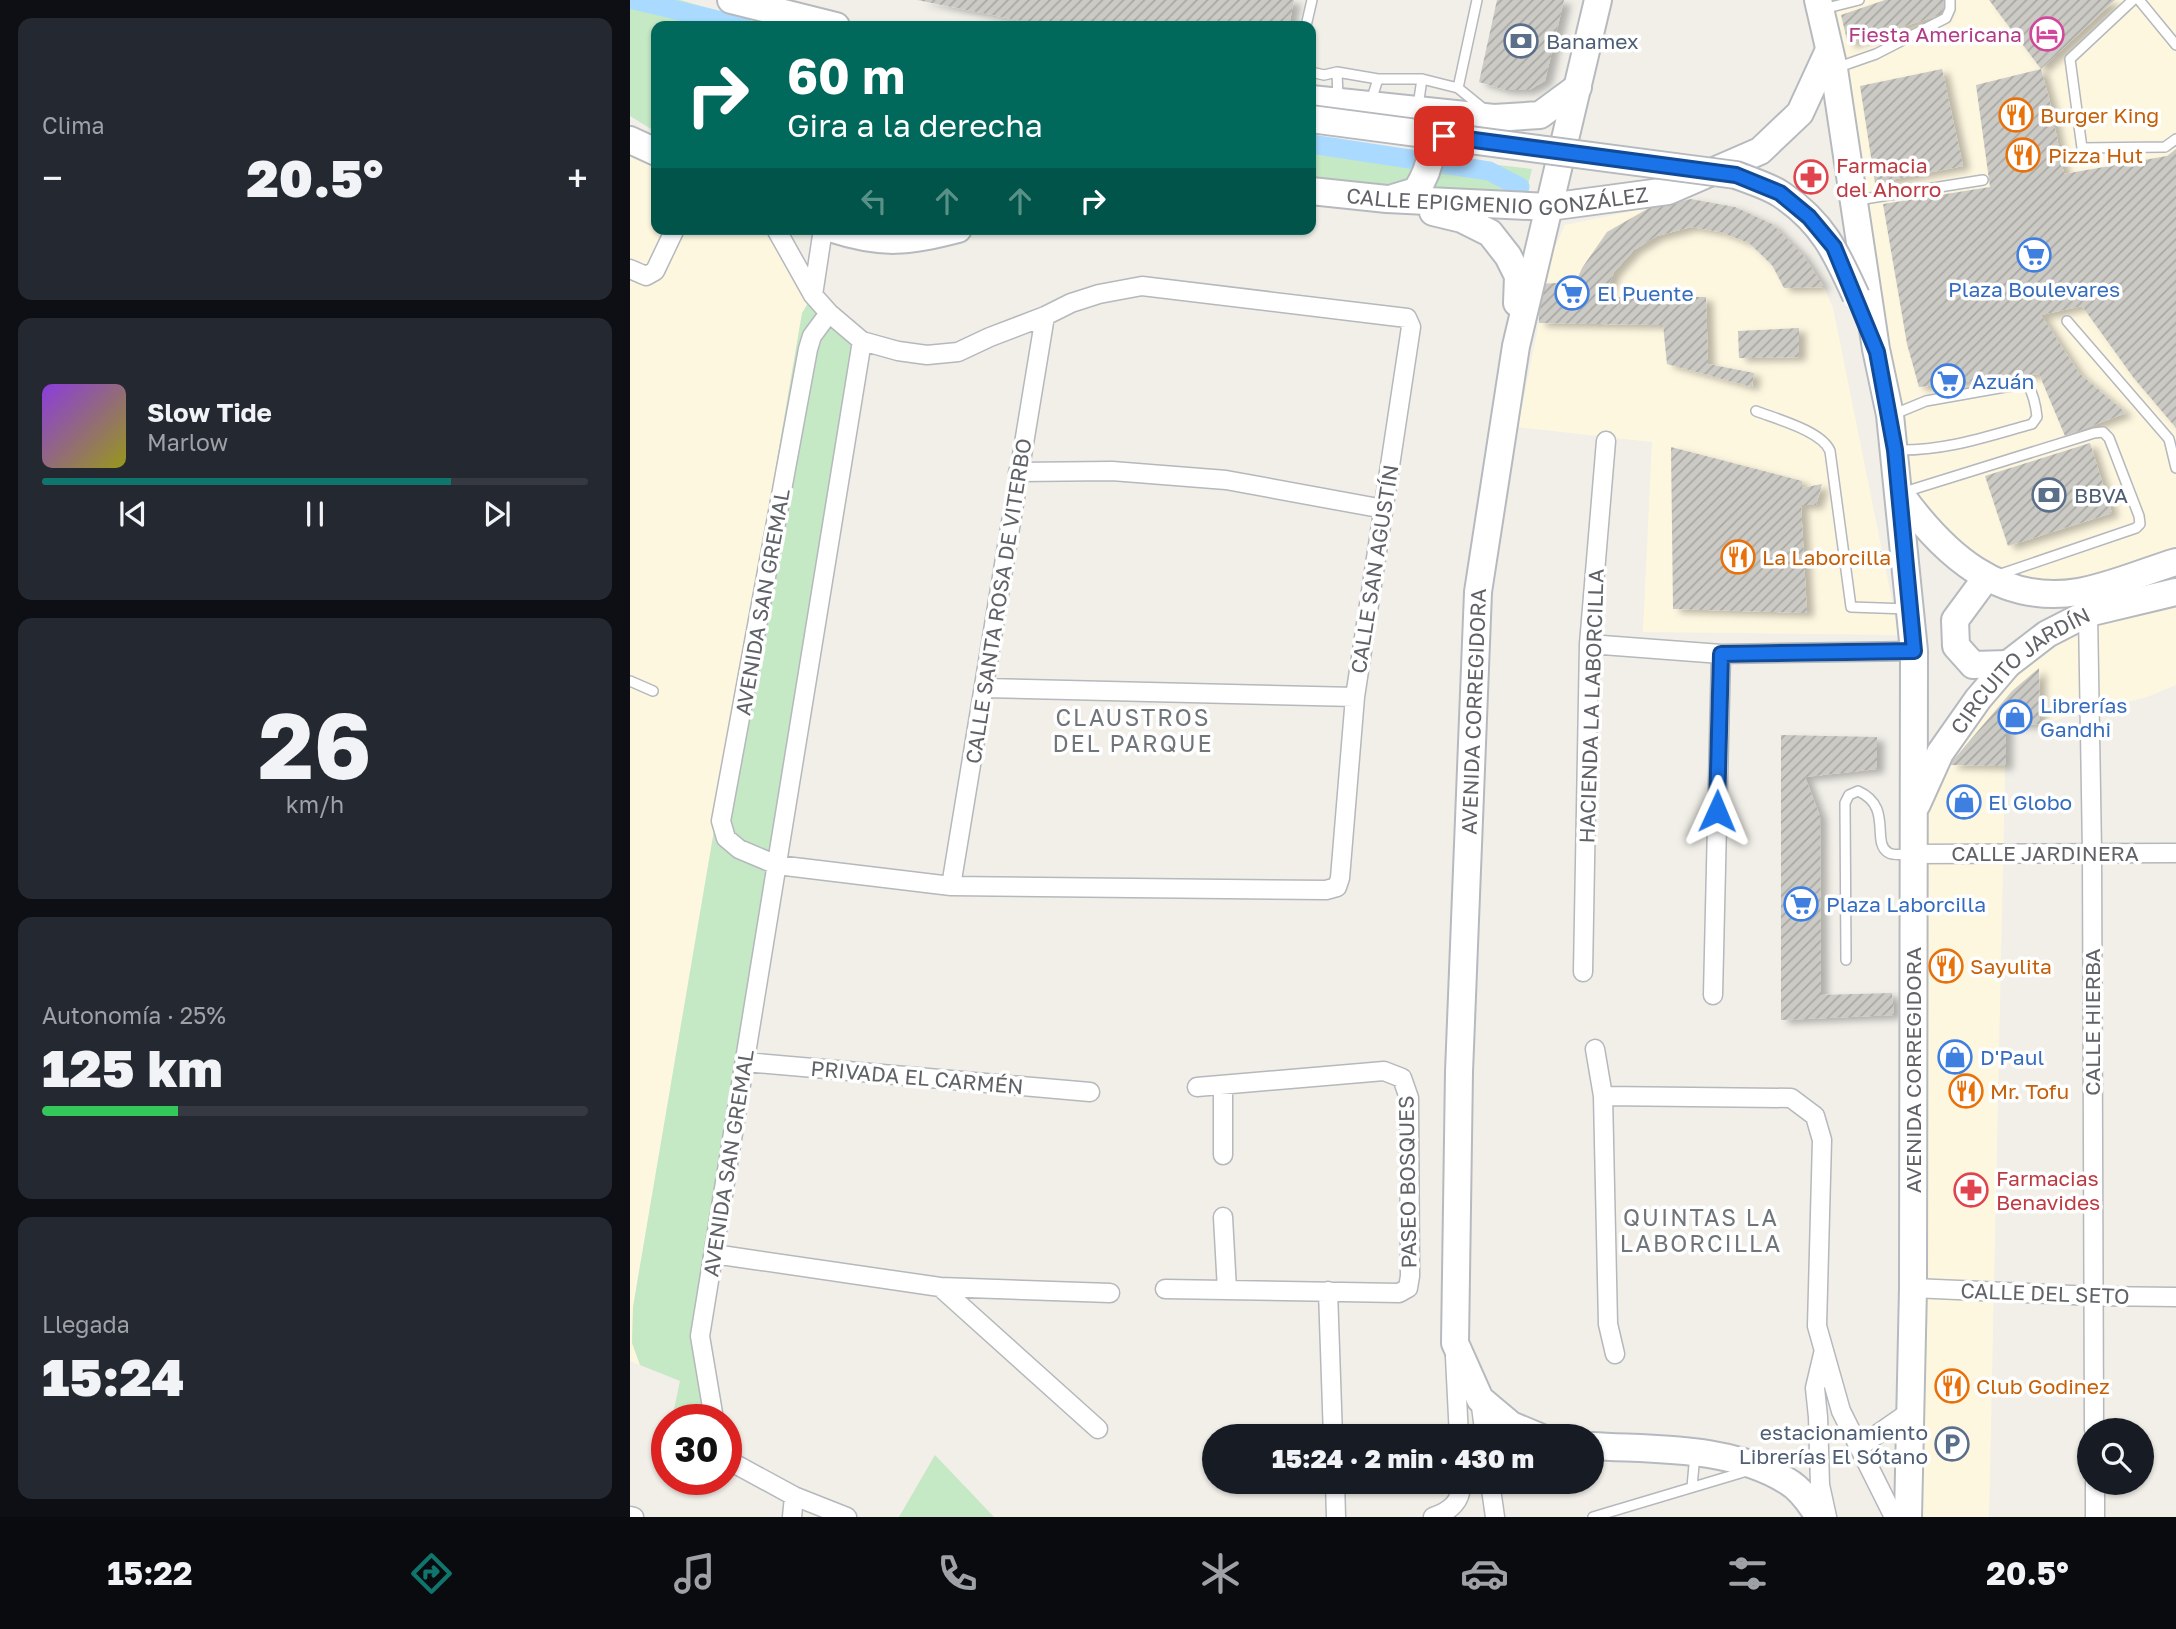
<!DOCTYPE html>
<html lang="es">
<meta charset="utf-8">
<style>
body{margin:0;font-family:"Golos Text",sans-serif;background:#242831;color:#f1f3f6;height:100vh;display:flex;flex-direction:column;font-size:26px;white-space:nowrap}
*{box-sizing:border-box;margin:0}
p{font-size:23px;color:#9ea1a6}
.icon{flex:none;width:38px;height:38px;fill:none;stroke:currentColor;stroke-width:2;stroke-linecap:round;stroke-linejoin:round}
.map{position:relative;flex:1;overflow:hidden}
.panel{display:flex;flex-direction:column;gap:18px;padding:18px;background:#0d0f14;width:630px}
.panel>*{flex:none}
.top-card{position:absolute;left:21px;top:21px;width:665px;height:214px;border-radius:14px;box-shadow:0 2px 5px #0004;background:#00695c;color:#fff;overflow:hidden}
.controls{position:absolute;left:1447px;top:1418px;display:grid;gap:14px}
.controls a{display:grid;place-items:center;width:77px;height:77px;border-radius:50%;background:#171b24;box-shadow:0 2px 5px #0004;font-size:35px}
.speed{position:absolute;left:21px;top:1404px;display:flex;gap:14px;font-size:35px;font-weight:700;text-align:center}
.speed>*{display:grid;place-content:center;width:91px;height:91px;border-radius:50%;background:#171b24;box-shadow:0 2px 5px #0004;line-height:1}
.speed .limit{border:10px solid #d22;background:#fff;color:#111}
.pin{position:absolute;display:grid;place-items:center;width:60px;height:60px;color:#fff;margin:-30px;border-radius:14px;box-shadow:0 4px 10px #0006}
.me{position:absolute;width:77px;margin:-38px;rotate:1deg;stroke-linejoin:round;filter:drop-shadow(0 0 5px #0008)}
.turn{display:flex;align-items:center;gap:24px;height:147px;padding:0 21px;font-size:32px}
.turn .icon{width:91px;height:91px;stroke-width:2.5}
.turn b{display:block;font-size:49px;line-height:60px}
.lanes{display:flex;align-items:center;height:66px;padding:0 21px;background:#0003;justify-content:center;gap:35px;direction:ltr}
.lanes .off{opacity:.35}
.big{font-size:52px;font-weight:800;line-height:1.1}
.panel .tile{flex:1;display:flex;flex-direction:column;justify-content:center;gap:10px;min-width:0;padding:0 24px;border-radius:14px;background:#242831}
.panel .dial{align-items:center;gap:0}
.dial b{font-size:91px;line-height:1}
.song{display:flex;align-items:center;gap:21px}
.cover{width:84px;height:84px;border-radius:10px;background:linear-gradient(135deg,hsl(270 70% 55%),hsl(60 70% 35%))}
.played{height:7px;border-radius:4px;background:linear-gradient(90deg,#0f766e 75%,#363941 75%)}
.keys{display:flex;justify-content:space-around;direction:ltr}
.heat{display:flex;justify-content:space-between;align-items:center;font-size:38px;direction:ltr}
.charge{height:10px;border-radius:5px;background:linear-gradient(90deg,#34c759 25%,#363941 0)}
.trip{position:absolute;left:572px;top:1424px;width:402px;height:70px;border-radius:35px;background:#171b24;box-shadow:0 2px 5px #0004;font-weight:800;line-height:70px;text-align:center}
.tabs{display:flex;height:112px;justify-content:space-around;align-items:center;background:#090b0e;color:#9ea1a6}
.tabs .icon{width:49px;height:49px}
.tabs .on{color:#0f766e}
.tabs b{font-size:32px;color:#f1f3f6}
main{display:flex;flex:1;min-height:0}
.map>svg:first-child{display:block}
.commercial{fill:#fef7e0}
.park{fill:#c5e8c5}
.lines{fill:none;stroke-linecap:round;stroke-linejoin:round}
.canal{stroke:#aadaff;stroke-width:19}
.building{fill:url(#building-hatch);filter:url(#shadow)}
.lane-casing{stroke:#b5b8bc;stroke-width:12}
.street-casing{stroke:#b5b8bc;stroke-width:21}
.secondary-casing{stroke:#b6babf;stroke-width:30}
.lane{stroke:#fff;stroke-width:9}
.street{stroke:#fff;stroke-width:18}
.secondary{stroke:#fff;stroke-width:26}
.secondary-bridge-casing{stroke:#b6babf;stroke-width:30;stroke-linecap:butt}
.secondary-bridge{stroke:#fff;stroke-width:26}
.route-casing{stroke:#114b97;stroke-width:18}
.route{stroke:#1a73e8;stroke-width:12}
.labels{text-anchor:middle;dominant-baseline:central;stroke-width:7;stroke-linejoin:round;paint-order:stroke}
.hotel-label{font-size:21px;fill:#b23c85;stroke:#fff;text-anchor:end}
.service-label{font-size:21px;fill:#4e5e75;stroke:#fff;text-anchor:start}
.food-label{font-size:21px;fill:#c56008;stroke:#fff;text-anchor:start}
.health-label{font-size:21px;fill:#be3a42;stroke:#fff;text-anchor:start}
.street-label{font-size:21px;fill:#5f6368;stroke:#fff}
.shop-label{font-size:21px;fill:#366cbe;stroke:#fff;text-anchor:start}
.neighbourhood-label{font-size:23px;letter-spacing:2px;fill:#70757a;stroke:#fff}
</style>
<main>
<section class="panel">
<div class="tile"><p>Clima</p>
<div class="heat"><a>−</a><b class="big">20.5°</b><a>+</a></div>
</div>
<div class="tile">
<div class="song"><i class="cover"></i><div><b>Slow Tide</b><p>Marlow</p></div></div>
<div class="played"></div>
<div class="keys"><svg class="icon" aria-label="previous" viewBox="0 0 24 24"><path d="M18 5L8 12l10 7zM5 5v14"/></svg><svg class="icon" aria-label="pause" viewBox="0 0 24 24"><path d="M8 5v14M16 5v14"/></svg><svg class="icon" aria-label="next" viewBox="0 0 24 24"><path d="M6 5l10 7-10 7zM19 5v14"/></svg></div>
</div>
<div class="tile dial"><b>26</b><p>km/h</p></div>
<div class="tile"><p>Autonomía · 25%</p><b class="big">125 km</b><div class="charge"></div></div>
<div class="tile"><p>Llegada</p><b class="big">15:24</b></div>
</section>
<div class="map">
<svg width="1546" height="1517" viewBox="0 0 1546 1517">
<defs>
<pattern id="building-hatch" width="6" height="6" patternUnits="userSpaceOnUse" patternTransform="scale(1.75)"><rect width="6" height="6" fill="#cccac5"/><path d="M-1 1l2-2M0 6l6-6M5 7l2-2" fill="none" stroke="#a9a8a4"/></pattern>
<filter id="shadow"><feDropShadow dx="7" dy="4" stdDeviation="3.5" flood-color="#0004"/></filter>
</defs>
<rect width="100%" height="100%" fill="#f1efe8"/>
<!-- commercial -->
<path class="commercial" d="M1188,0h358v562l-97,30 -93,-14 -86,-85z
M0,140l26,12v77h120l37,66 -11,18 -169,994 -1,36 8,22 -10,-4z
M1061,199l44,8 37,17 31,31 21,32 9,21 66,327 -256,-3 9,-190 -134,-15 21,-104 -1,-39 27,-59z
M1546,592v93l-29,12 -107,27 -34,1 -17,792h-81l5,-705 27,-59 107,-119z"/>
<!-- park -->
<path class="park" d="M0,0h50l90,26h-114v106l-26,-16z
M681,143l221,26 -8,32 -158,-14 -55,-9z
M183,295l49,46 -162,995 14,83h-42l8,-38 -40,-16 -8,-22 1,-36 169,-994z
M305,1455l59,62h-95z"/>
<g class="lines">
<!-- canal -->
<path class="canal" d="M4,0l109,26
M681,144l178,27 31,16"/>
</g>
<!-- building -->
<path class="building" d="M287,0h377l-5,26h-242z
M867,0h67l-19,81 -16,9h-23l-27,-8z
M1255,0h59v7l-4,8 -92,29 -7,-29z
M1359,0h126l-74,69z
M1312,69l21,97 -88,17 -15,-97z
M1411,69l9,33 14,72 103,-18 9,-7v279l-43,-51 -51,-71 -41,9 38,58 47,40 -61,23 -26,-62 -120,13 -12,-43 -24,-140 107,-17 -14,-102z
M1061,199l44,8 37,17 31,31 21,32 -40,1 -12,-23 -23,-22 -29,-11 -29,-5 -34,9 -23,14 -20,22 -10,25h102l2,67 46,9 -2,14 -85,-23 -4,-39 -124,-2 -1,-39 38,-2 6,-14 25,-36 42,-24z
M1169,328v29l-60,1 -1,-27z
M1460,443l22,70 -104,33 -23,-70z
M1041,447l131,34v7l20,-4 -6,21h-15l6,108 -134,-4z
M1409,668l1,56 -34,1v41l-57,-1 63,-74z
M1151,735l96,2v32l-72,8 15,39 1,179 71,-2 2,22 -113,5z"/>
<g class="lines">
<defs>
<path id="lane" d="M1503,0l-63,59 12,89 83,-1 11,-8
M1509,0l37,45
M1193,9l36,-9
M676,26l6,-26
M1206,68l40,-14 70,-36 4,-9v-9
M681,72l13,3 13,-3 41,7h44l36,9 27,22
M707,72l1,26
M828,88l19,-88
M740,104l8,-25
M788,106l4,-27
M1228,200l125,-20
M1437,321l102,118 7,29
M1126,411c20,8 66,20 74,40l21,156 57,2
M1262,415l34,-14 96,-17 6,1c5,9 8,22 9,32l-5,7c-47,13 -86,27 -136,26
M1271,493l193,-60 9,-1 6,6 30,78 1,8 -4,4 -138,47
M1214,558l58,-1
M0,681l23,10
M1216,960l-1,-157 4,-8 9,-4c36,16 12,52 31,62 6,3 16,1 22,1
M1062,1487l3,-33
M963,1517l154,-46"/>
<path id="street" d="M146,229l37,66 16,18 33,28 36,10 29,4 31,-3 32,-15 55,-21 26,-13 28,-9 43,-8 265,32 4,9 -56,370 -15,181 -3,9 -11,3 -375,-4 -174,-21 -38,-16 -13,-11 -5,-17 87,-472 4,-13 17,-23
M0,269l16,7 9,-5 20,-42
M183,295l10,-66
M388,472l94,-1 114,9 158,29
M1458,613l4,239 2,578
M959,644l132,10 193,-3
M354,688l371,9
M1283,854l263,-1
M321,886l94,-570
M953,972l6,-328 17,-203
M1083,995l8,-341
M965,1049l8,47 5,228 7,30
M115,1062l345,30
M973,1096l188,2 24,18 7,24 -5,186 24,85 53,106
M593,1155v-70
M593,1217l4,73
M84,1254l226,33 170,6
M310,1287l158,142
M1283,1288l180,8 83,1
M535,1289l234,4 9,-5 2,-12 -1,-178 -7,-20 -18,-7 -187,16
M698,1291l5,146
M1193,1354l-8,34 3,29 2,68 7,32
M825,1357l4,80
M850,1399l5,38
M84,1419l-14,-83 162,-995
M1229,1447l52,-36
M96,1459l68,37 53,21
M705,1482l1,35
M860,1482l5,35
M1465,1482v35
M0,1516l4,1
M162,1517l2,-21
M803,1517c17,-6 29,-15 28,-35"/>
<g id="secondary">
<path d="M101,0l105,26"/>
<path d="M1188,0l16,69 42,280 14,66 24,236 -1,637 -5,229"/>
<path d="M681,99l183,19 46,-3 38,-28"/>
<path d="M0,140l26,12"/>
<path id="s1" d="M681,191l76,8 162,8 119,-16 92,-40 40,-38 29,-63"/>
<path d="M763,198l23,-7c15,-23 22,-50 5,-74"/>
<path d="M803,212l29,7 28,14 18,23 10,20 -1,27"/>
<path d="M203,229c49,16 76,13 125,0"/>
<path d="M1271,495c43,59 98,110 177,97 31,-5 68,-21 98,-30"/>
<path d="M1356,578l-31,42 1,26 17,19 35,-1"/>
<path id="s2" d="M1287,804l23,-51 38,-54 30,-35 39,-30 41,-21 88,-21"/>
<path id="s3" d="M910,1437l-29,-12 -31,-26 -25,-56 4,-271 19,-480 38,-246 82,-346"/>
<path d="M962,1446c65,4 138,0 195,35 14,8 24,23 32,36"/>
</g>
</defs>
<!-- lane casing -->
<use href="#lane" class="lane-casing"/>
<!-- street casing -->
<use href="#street" class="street-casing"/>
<!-- secondary casing -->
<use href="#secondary" class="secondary-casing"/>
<!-- lane -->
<use href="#lane" class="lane"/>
<!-- street -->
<use href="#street" class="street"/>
<!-- secondary -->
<use href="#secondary" class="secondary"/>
<defs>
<path id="secondary-bridge" d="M681,119l425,56c15,6 33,11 46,20 41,28 54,57 74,101"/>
</defs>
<!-- secondary-bridge casing -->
<use href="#secondary-bridge" class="secondary-bridge-casing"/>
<!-- secondary-bridge -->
<use href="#secondary-bridge" class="secondary-bridge"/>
</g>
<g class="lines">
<defs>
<path id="route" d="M814,136l292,39 44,18 29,24 25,30 43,105 18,98 19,201 -193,3 -4,157"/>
</defs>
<!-- route casing -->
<use href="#route" class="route-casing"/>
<!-- route -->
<use href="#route" class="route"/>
</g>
<!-- icons -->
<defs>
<symbol id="hotel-ring" viewBox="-11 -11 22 22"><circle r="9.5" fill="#fff" stroke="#d1479c" stroke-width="1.5"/><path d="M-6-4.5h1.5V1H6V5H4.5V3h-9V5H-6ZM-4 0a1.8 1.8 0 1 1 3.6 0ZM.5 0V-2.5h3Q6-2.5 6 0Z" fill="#d1479c"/></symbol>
<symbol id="bank-ring" viewBox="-11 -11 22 22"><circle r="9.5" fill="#fff" stroke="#5c6f8a" stroke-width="1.5"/><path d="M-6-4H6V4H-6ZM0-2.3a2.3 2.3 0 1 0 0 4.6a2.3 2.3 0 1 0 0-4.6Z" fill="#5c6f8a"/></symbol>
<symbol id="restaurant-ring" viewBox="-11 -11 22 22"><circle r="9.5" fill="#fff" stroke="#e8710a" stroke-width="1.5"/><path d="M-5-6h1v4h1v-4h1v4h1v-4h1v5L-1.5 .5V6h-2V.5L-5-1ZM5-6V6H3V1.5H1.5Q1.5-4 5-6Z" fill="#e8710a"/></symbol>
<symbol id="pharmacy-ring" viewBox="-11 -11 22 22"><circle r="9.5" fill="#fff" stroke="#e0444e" stroke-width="1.5"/><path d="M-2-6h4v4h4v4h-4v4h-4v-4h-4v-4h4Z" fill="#e0444e"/></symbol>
<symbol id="supermarket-ring" viewBox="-11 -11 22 22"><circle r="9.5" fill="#fff" stroke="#3f7fe0" stroke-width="1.5"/><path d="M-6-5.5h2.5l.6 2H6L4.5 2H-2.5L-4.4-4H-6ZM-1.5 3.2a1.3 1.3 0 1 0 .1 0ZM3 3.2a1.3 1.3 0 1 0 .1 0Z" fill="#3f7fe0"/></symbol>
<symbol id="shop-ring" viewBox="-11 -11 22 22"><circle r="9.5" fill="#fff" stroke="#3f7fe0" stroke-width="1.5"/><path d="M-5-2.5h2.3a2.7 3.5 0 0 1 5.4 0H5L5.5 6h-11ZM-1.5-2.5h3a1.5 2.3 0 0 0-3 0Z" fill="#3f7fe0"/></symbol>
<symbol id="parking-ring" viewBox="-11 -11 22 22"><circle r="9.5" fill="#fff" stroke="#5c6f8a" stroke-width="1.5"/><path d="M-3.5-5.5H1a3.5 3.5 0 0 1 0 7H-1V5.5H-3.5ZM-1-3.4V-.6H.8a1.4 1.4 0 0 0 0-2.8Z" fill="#5c6f8a"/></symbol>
</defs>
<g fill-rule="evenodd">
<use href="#hotel-ring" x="1398" y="15" width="38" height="38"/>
<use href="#bank-ring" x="872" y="22" width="38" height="38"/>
<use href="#restaurant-ring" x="1367" y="96" width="38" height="38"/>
<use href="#restaurant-ring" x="1374" y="136" width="38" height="38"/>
<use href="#pharmacy-ring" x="1162" y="158" width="38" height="38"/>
<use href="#supermarket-ring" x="1385" y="236" width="38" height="38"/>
<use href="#supermarket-ring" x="923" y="274" width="38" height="38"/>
<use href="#supermarket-ring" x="1299" y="362" width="38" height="38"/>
<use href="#bank-ring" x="1400" y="476" width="38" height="38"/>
<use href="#restaurant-ring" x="1089" y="538" width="38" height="38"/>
<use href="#shop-ring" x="1366" y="698" width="38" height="38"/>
<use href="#shop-ring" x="1315" y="783" width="38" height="38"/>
<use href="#supermarket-ring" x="1152" y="885" width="38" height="38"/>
<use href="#restaurant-ring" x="1297" y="947" width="38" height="38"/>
<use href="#shop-ring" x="1306" y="1038" width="38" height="38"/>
<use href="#restaurant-ring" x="1317" y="1072" width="38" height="38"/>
<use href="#pharmacy-ring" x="1322" y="1171" width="38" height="38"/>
<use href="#restaurant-ring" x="1303" y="1367" width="38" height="38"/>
<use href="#parking-ring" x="1303" y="1425" width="38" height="38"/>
</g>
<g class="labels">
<!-- hotel labels -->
<g class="hotel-label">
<text x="1392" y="34">Fiesta Americana</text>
</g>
<!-- service labels -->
<g class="service-label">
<text x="916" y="41">Banamex</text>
<text x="1444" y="495">BBVA</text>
<text x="1298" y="1432" text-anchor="end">estacionamiento<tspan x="1298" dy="24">Librerías El Sótano</tspan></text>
</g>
<!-- food labels -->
<g class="food-label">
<text x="1410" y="115">Burger King</text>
<text x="1418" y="155">Pizza Hut</text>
<text x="1132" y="557">La Laborcilla</text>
<text x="1340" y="966">Sayulita</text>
<text x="1360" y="1091">Mr. Tofu</text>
<text x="1346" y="1386">Club Godinez</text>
</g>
<!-- health labels -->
<g class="health-label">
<text x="1206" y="165">Farmacia<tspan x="1206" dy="24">del Ahorro</tspan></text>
<text x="1366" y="1178">Farmacias<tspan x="1366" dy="24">Benavides</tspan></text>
</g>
<!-- street labels -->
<g class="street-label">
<text stroke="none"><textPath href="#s1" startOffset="187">CALLE EPIGMENIO GONZÁLEZ</textPath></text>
<text transform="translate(744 569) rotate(-81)">CALLE SAN AGUSTÍN</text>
<text transform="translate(368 601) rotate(-81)">CALLE SANTA ROSA DE VITERBO</text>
<text transform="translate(132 602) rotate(-80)">AVENIDA SAN GREMAL</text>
<text stroke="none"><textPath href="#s2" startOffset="173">CIRCUITO JARDÍN</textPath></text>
<text transform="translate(961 706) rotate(-88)">HACIENDA LA LABORCILLA</text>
<text stroke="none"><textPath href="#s3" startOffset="765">AVENIDA CORREGIDORA</textPath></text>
<text x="1415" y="853">CALLE JARDINERA</text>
<text transform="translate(1462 1022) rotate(-90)">CALLE HIERBA</text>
<text transform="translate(1283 1070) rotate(-90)">AVENIDA CORREGIDORA</text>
<text transform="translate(287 1077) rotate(5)">PRIVADA EL CARMÉN</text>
<text transform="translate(98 1163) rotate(-81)">AVENIDA SAN GREMAL</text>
<text transform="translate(777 1182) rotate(-91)">PASEO BOSQUES</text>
<text transform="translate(1415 1293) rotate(2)">CALLE DEL SETO</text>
</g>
<!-- shop labels -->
<g class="shop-label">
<text x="1404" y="289" text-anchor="middle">Plaza Boulevares</text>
<text x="967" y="293">El Puente</text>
<text x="1342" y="381">Azuán</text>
<text x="1410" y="705">Librerías<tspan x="1410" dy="24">Gandhi</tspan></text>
<text x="1358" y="802">El Globo</text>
<text x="1196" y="904">Plaza Laborcilla</text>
<text x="1350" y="1057">D'Paul</text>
</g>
<!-- neighbourhood labels -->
<g class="neighbourhood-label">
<text x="503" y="717">CLAUSTROS<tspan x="503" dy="26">DEL PARQUE</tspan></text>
<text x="1071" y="1217">QUINTAS LA<tspan x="1071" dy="26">LABORCILLA</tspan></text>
</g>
</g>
</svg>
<div class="controls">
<a><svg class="icon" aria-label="search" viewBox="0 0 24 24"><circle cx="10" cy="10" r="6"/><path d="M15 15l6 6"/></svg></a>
</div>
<div class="speed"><div class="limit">30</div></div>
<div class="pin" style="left:814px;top:136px;background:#d93025"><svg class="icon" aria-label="arrive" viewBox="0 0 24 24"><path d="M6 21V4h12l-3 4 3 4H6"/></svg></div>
<svg class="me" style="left:1087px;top:811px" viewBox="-20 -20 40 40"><path d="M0-17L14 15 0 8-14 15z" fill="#1a73e8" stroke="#fff" stroke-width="4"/></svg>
<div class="trip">15:24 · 2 min · 430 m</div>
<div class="top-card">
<div class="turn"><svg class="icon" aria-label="right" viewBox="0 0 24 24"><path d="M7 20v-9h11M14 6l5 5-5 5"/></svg><div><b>60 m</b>Gira a la derecha</div></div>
<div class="lanes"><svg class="icon off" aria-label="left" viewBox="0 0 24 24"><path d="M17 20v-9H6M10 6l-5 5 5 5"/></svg><svg class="icon off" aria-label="ahead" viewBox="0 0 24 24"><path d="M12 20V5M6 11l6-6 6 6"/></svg><svg class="icon off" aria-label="ahead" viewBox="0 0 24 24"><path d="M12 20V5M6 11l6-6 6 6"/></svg><svg class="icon" aria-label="right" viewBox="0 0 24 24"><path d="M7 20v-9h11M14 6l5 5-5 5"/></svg></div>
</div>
</div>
</main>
<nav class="tabs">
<b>15:22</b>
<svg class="icon on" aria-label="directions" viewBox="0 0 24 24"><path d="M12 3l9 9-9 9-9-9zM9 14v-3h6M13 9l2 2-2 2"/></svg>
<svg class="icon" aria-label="music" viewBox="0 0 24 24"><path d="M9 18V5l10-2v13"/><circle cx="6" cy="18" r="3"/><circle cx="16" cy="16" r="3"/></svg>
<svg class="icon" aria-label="phone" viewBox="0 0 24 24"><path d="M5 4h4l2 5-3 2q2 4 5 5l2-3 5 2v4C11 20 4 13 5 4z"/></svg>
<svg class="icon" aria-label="climate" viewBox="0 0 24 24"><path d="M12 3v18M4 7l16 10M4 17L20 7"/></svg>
<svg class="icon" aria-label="car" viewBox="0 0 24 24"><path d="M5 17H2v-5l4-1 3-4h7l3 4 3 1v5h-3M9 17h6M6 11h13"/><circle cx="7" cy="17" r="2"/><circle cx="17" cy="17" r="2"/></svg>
<svg class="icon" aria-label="filters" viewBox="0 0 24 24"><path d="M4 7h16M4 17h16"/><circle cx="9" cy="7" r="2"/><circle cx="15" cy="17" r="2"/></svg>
<b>20.5°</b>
</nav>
